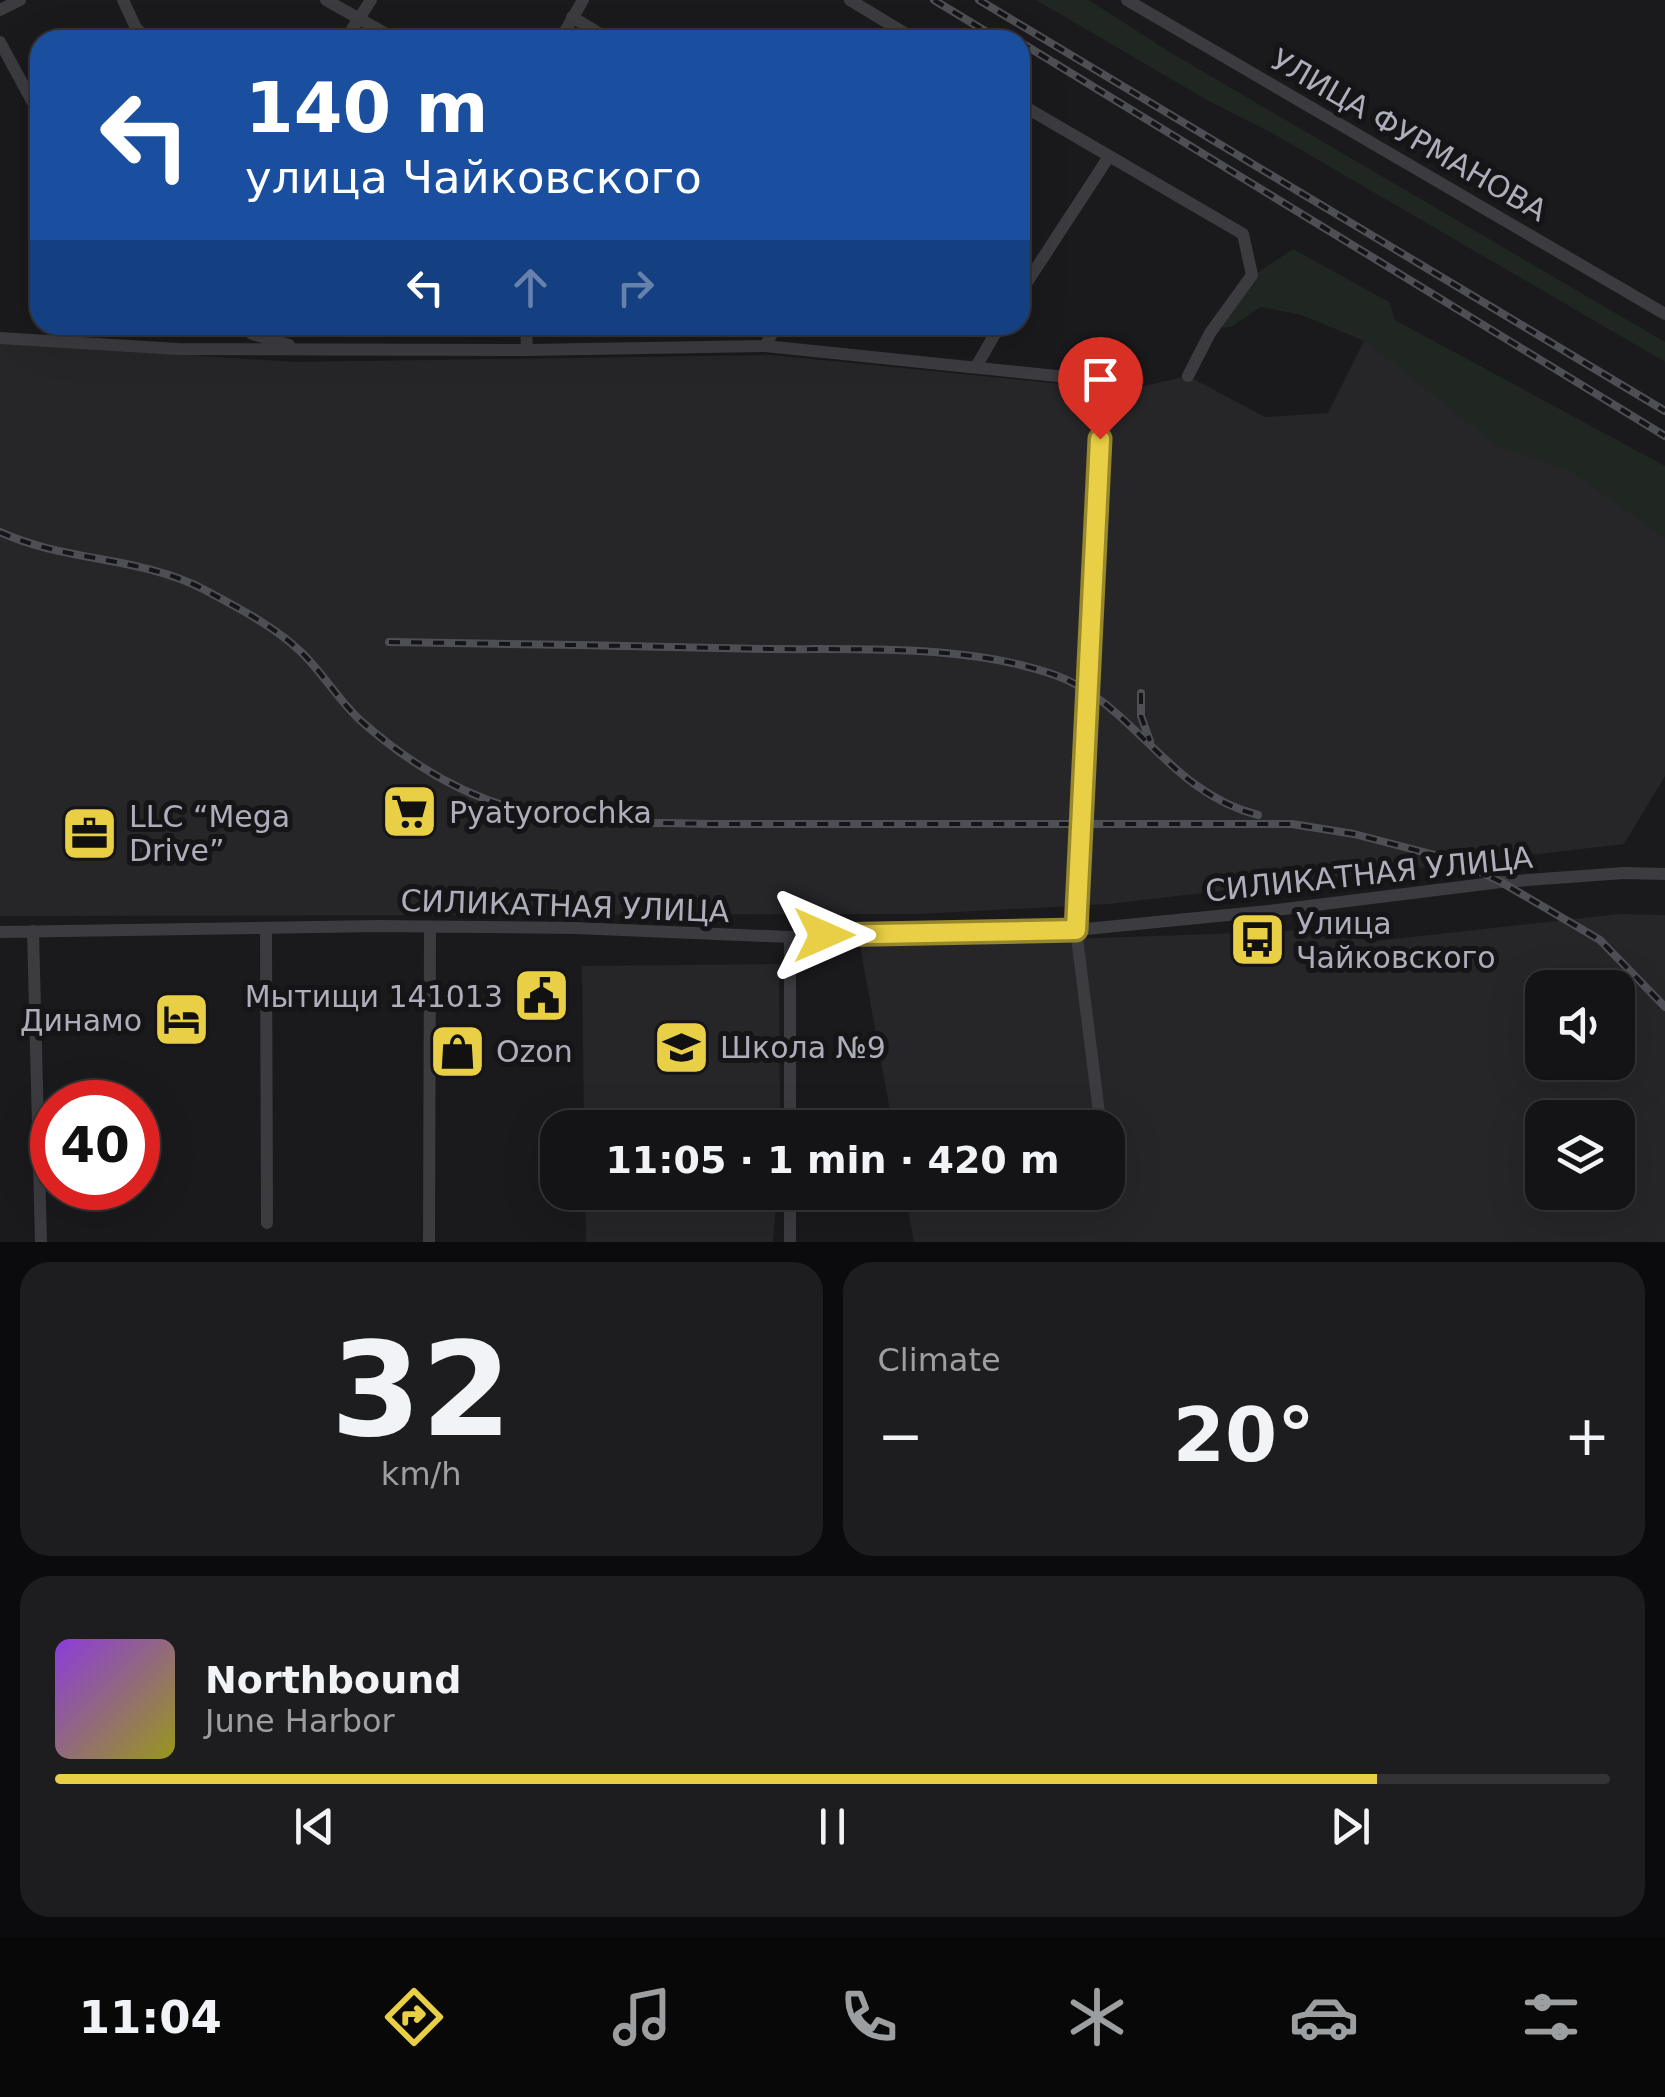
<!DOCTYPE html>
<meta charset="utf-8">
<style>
body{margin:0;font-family:"DejaVu Sans",sans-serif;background:#1d1c1e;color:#f1f3f6;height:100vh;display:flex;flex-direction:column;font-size:38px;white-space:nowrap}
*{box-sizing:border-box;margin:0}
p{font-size:32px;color:#9d9ea0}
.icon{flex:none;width:55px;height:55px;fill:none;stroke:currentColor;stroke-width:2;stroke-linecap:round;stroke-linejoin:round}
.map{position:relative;height:1242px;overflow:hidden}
.side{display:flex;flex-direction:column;gap:20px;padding:20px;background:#0b0a0c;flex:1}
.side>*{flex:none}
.guide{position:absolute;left:30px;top:30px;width:1000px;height:305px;border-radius:30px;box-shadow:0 10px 40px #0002,0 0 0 2px #333234;background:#1a4fa0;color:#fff;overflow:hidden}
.tools{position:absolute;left:1525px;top:970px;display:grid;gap:20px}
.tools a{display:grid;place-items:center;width:110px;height:110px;border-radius:20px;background:#141315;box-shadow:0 10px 40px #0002,0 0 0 2px #333234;font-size:50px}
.speed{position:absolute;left:30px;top:1080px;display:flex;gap:20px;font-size:50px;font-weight:700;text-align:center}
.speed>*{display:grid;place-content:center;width:130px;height:130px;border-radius:50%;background:#141315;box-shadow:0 10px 40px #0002,0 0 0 2px #333234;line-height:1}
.speed .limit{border:15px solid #d22;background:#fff;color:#111}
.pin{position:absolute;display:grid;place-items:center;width:85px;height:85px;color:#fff;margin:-102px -42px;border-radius:50% 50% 50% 0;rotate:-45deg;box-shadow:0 0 10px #0007}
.pin .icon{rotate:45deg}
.me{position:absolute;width:110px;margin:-55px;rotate:90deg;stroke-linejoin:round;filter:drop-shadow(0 0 8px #0008)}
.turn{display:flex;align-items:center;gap:35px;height:210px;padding:0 50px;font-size:45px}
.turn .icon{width:130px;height:130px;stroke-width:2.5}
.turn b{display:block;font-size:70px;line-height:85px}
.lanes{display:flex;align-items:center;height:95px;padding:0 50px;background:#0003;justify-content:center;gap:50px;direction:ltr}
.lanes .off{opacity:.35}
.big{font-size:75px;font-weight:800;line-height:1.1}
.side .card{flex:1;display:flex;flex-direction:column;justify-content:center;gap:15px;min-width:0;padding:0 35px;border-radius:30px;background:#1d1c1e}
.side .dial{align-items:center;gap:0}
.dial b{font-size:130px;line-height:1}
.song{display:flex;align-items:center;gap:30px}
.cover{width:120px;height:120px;border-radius:15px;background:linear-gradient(135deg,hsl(270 70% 55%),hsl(60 70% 35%))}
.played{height:10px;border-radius:5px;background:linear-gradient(90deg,#e8cf45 85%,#333234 85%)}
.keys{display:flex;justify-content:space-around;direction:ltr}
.heat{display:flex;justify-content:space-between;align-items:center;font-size:55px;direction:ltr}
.side .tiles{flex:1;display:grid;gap:20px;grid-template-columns:1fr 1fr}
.card:last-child{grid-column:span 2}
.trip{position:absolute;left:540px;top:1110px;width:585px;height:100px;border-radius:30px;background:#141315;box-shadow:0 10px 40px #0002,0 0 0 2px #333234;font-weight:800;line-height:100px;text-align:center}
.tabs{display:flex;height:160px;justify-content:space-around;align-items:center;background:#080808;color:#9d9ea0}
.tabs .icon{width:70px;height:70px}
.tabs .active{color:#e8cf45}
.tabs b{font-size:45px;color:#f1f3f6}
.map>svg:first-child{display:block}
.built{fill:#262629;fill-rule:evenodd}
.green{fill:#202622}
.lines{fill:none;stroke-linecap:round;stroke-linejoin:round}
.minor{stroke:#3b3b40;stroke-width:12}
.rail-casing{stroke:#4e4e55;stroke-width:8}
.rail{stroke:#151417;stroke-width:4;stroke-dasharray:11;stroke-linecap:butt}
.route-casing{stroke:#97872d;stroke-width:25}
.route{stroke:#e8cf45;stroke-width:18}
.labels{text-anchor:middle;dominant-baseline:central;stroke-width:10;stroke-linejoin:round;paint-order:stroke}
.street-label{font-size:30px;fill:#adaeba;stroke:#151417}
.poi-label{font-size:30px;fill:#adaeba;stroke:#151417;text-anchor:start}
</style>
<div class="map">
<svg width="1665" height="1242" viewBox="0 0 1665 1242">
<rect width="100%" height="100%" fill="#1a191c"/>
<!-- built -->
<path class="built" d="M1368,333l255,145 42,40v258l-41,68 -515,60 -189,10 -920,2v-573l296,19 476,-7 300,30 19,13 97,-22 77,41 63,-4z
M1619,914l46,1v327h-751l-9,-49 203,-1v-64l-215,-1 -33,-181 411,-14 93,-7 3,17zM1542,988h76v74h-76zM1542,1118h76v74h-76z
M779,964l1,163h-196l-2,-161z
M585,1193h192l-4,49h-187z"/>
<!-- green -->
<path class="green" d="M1036,0h53l79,51 497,291v20l-393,-229 -67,-34z
M1293,249l96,53 6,18 270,146v72l-93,-66 -76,-27 -129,-103 -66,-27 -40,-8 -30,20 -8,1 -3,-6 34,-47z"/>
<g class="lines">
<!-- minor -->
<path class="minor" d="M123,0l13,28 12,12
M326,0l71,40
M850,0l66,40
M1127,0l538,314
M0,10l20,-10
M572,17l38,23
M345,40l26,-40
M560,40l23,-40
M0,42l40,74
M1020,104l223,130 9,41 -42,58 -22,43
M1020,293l88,-135
M242,325l10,9 37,11
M526,325l1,25
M0,338l178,11 349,1 238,-4 311,32 26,17 -26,535 25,198
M765,346l12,-21
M976,367l24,-42
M266,930l1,293
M33,931l8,311
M0,932l378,-6 197,2 215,9 286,-7 192,-19 233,-29 123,-9 41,1
M790,937v191
M790,1192v50
M429,1242l1,-315"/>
<defs>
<path id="rail" d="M934,0l66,40
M979,0l686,411
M1020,42l645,394
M0,532c65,30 141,24 205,58 33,18 69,36 96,62 22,21 37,48 60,69 51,45 113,82 181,94 54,10 113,7 167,9h583l62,10 104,27 43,21 99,58 65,67
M389,642c127,2 253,4 380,7 91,1 199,-5 286,26 80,29 112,117 203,140
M1141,693v23l9,25"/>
</defs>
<!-- rail casing -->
<use href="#rail" class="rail-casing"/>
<!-- rail -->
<use href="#rail" class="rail"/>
</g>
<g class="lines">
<defs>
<path id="route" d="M824,935l252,-5 24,-491"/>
</defs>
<!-- route casing -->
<use href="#route" class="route-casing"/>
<!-- route -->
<use href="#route" class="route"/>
</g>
<!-- icons -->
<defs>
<symbol id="supermarket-square" viewBox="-11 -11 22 22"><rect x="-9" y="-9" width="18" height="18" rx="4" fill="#e8cf45" stroke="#151417"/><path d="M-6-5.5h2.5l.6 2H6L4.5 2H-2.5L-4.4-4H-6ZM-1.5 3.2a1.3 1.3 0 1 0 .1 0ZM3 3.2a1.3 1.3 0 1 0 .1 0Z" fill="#111"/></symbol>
<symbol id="office-square" viewBox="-11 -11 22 22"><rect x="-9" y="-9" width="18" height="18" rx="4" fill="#e8cf45" stroke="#151417"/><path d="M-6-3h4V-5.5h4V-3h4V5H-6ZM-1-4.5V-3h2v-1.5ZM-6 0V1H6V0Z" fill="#111"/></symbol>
<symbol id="bus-square" viewBox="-11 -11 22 22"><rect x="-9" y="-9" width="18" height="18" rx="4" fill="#e8cf45" stroke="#151417"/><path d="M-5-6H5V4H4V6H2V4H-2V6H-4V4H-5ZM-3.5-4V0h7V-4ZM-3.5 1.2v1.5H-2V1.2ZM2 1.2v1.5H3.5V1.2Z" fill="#111"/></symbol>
<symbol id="civic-square" viewBox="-11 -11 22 22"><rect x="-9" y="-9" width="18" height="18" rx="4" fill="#e8cf45" stroke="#151417"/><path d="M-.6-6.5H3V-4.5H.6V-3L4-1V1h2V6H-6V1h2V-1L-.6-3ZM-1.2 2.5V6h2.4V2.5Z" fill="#111"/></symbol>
<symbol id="hotel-square" viewBox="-11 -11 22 22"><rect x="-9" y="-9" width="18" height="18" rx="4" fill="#e8cf45" stroke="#151417"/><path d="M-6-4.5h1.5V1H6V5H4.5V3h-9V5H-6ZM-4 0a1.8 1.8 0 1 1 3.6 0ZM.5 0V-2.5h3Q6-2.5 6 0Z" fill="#111"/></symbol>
<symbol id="school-square" viewBox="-11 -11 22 22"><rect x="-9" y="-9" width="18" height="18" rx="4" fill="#e8cf45" stroke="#151417"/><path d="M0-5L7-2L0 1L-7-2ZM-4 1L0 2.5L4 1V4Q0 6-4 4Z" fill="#111"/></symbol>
<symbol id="shop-square" viewBox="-11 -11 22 22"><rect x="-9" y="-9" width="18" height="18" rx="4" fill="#e8cf45" stroke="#151417"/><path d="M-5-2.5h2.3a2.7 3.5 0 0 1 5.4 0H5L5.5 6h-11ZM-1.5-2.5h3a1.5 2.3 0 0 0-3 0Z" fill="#111"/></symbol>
</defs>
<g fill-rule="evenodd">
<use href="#supermarket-square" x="378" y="780" width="63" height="63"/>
<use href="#office-square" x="58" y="802" width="63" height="63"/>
<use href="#bus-square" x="1226" y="908" width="63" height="63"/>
<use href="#civic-square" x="510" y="964" width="63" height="63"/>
<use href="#hotel-square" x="150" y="988" width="63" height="63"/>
<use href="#school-square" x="650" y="1016" width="63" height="63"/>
<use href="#shop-square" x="426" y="1020" width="63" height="63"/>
</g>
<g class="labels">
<!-- street labels -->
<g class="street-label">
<text transform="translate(1409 135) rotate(30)">УЛИЦА ФУРМАНОВА</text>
<text transform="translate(1369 874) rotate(-6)">СИЛИКАТНАЯ УЛИЦА</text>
<text transform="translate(565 906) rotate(2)">СИЛИКАТНАЯ УЛИЦА</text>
</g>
<!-- poi labels -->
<g class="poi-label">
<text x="449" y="812">Pyatyorochka</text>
<text x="129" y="816">LLC “Mega<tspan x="129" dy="34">Drive”</tspan></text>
<text x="1296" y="923">Улица<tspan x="1296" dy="34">Чайковского</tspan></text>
<text x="503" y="996" text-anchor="end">Мытищи 141013</text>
<text x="142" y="1020" text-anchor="end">Динамо</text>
<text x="720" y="1047">Школа №9</text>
<text x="496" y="1051">Ozon</text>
</g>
</g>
</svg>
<div class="tools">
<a><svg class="icon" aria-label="sound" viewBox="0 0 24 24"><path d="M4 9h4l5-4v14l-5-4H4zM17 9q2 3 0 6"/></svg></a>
<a><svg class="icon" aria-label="layers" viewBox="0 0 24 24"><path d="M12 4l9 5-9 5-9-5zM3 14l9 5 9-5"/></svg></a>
</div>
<div class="speed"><div class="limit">40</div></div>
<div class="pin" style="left:1100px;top:439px;background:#d93025"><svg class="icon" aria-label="arrive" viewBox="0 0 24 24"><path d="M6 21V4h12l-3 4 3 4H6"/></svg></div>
<svg class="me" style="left:824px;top:935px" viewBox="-20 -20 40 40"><path d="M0-17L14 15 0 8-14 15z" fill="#e8cf45" stroke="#fff" stroke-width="4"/></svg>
<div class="trip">11:05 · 1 min · 420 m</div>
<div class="guide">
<div class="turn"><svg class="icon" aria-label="left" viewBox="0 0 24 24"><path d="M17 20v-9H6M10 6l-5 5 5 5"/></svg><div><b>140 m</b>улица Чайковского</div></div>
<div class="lanes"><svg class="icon" aria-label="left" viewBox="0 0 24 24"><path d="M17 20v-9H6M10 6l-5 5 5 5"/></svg><svg class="icon off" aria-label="ahead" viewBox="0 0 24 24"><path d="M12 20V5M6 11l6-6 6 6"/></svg><svg class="icon off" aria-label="right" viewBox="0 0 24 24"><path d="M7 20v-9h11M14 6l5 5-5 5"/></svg></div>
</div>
</div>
<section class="side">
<div class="tiles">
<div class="card dial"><b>32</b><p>km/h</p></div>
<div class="card"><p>Climate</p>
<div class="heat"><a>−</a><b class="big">20°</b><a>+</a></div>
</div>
<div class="card">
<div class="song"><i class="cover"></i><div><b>Northbound</b><p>June Harbor</p></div></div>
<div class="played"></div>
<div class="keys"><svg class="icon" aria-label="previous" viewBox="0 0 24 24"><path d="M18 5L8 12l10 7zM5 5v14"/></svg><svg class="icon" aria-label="pause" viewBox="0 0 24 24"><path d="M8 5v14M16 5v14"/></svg><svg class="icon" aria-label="next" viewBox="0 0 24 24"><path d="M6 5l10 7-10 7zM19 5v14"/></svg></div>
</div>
</div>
</section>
<nav class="tabs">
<b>11:04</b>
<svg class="icon active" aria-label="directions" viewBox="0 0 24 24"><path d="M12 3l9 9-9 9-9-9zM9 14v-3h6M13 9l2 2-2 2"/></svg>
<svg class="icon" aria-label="music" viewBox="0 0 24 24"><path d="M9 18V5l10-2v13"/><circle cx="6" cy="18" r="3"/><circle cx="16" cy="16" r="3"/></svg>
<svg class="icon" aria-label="phone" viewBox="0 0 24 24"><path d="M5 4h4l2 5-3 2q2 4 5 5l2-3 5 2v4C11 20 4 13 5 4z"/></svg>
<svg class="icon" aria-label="climate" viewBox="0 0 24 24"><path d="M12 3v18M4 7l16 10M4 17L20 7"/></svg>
<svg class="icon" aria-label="car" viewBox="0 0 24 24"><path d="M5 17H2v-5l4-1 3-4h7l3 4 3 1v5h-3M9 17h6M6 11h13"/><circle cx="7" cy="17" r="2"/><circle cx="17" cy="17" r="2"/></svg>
<svg class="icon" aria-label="filters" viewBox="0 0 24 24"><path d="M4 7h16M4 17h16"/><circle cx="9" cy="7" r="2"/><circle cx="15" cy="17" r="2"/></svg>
</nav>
